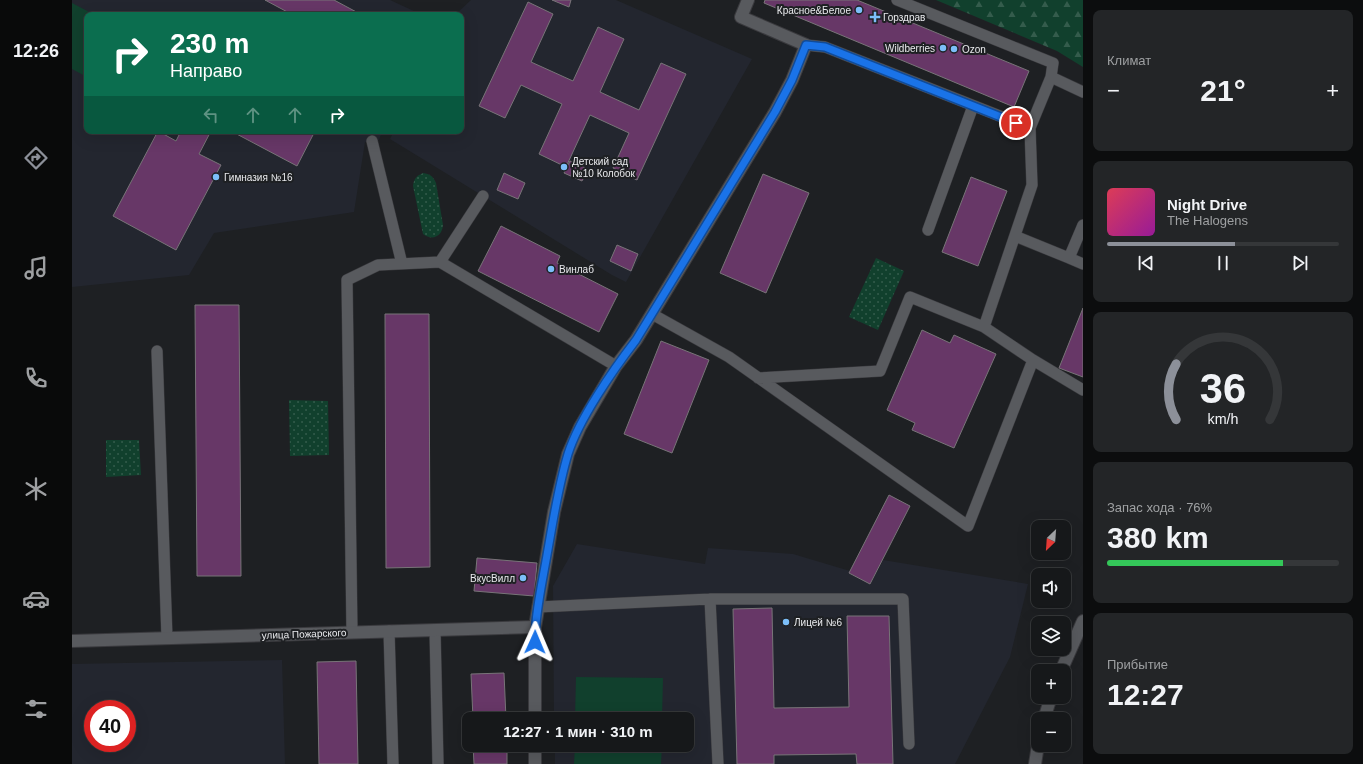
<!DOCTYPE html>
<html lang="ru">
<meta charset="utf-8">
<style>
body{margin:0;font-family:Arial,sans-serif;background:#232527;color:#f1f3f6;height:100vh;display:flex;flex-direction:column;font-size:15px;white-space:nowrap}
*{box-sizing:border-box;margin:0}
p{font-size:13px;color:#9ea0a2}
.icon{flex:none;width:22px;height:22px;fill:none;stroke:currentColor;stroke-width:2;stroke-linecap:round;stroke-linejoin:round}
.map{position:relative;flex:1;overflow:hidden}
.sheet{display:flex;flex-direction:column;gap:10px;padding:10px;background:#0c0d0e;width:280px}
.sheet>*{flex:none}
.banner{position:absolute;left:12px;top:12px;width:380px;height:122px;border-radius:8px;box-shadow:0 4px 16px #0002,0 0 0 1px #353739;background:#0b6e4f;color:#fff;overflow:hidden}
.needle{width:26px;rotate:205deg}
.fabs{position:absolute;left:959px;top:520px;display:grid;gap:8px}
.fabs a{display:grid;place-items:center;width:40px;height:40px;border-radius:8px;background:#16181a;box-shadow:0 4px 16px #0002,0 0 0 1px #353739;font-size:20px}
.speed{position:absolute;left:12px;top:700px;display:flex;gap:8px;font-size:20px;font-weight:700;text-align:center}
.speed>*{display:grid;place-content:center;width:52px;height:52px;border-radius:50%;background:#16181a;box-shadow:0 4px 16px #0002,0 0 0 1px #353739;line-height:1}
.speed .limit{border:6px solid #d22;background:#fff;color:#111}
.pin{position:absolute;display:grid;place-items:center;width:34px;height:34px;color:#fff;margin:-17px;border:2px solid #fff;border-radius:50%;box-shadow:0 1px 4px #0007}
.me{position:absolute;width:44px;margin:-22px;rotate:1deg;stroke-linejoin:round;filter:drop-shadow(0 0 3px #0008)}
.turn{display:flex;align-items:center;gap:14px;height:84px;padding:0 20px;font-size:18px}
.turn .icon{width:52px;height:52px;stroke-width:2.5}
.turn b{display:block;font-size:28px;line-height:34px}
.lanes{display:flex;align-items:center;height:38px;padding:0 20px;background:#0003;justify-content:center;gap:20px;direction:ltr}
.lanes .off{opacity:.35}
.big{font-size:30px;font-weight:800;line-height:1.1}
.sheet .tile{flex:1;display:flex;flex-direction:column;justify-content:center;gap:6px;min-width:0;padding:0 14px;border-radius:8px;background:#232527}
.sheet .dial{align-items:center;gap:0}
.dial svg{height:104px;overflow:visible;fill:none;stroke:#353739;stroke-width:7;stroke-linecap:round;text-anchor:middle}
.dial text{fill:#f1f3f6;stroke:none}
.song{display:flex;align-items:center;gap:12px}
.cover{width:48px;height:48px;border-radius:6px;background:linear-gradient(135deg,hsl(350 70% 55%),hsl(300 70% 35%))}
.played{height:4px;border-radius:2px;background:linear-gradient(90deg,#8c9099 55%,#353739 55%)}
.keys{display:flex;justify-content:space-around;direction:ltr}
.heat{display:flex;justify-content:space-between;align-items:center;font-size:22px;direction:ltr}
.charge{height:6px;border-radius:3px;background:linear-gradient(90deg,#34c759 76%,#353739 0)}
.trip{position:absolute;left:390px;top:712px;width:232px;height:40px;border-radius:8px;background:#16181a;box-shadow:0 4px 16px #0002,0 0 0 1px #353739;font-weight:800;line-height:40px;text-align:center}
main{display:flex;flex:1;min-height:0}
.dock{display:flex;flex-direction:column;width:72px;justify-content:space-around;align-items:center;background:#090a0a;color:#9ea0a2}
.dock .icon{width:28px;height:28px}
.dock .selected{color:#8c9099}
.dock b{font-size:18px;color:#f1f3f6}
.map>svg:first-child{display:block}
.built{fill:#23262f;fill-rule:evenodd}
.grass{fill:#11402d}
.forest{fill:url(#forest-firs)}
.park{fill:url(#park-dots)}
.building{fill:#673767;stroke:#787478}
.lines{fill:none;stroke-linecap:round;stroke-linejoin:round}
.lane-casing{stroke:#3a3a3e;stroke-width:12}
.street-casing{stroke:#3a3a3e;stroke-width:14}
.secondary-casing{stroke:#3a3a3e;stroke-width:14}
.lane{stroke:#585a5e;stroke-width:11}
.street{stroke:#585a5e;stroke-width:12}
.secondary{stroke:#585a5e;stroke-width:12}
.route-casing{stroke:#114b97;stroke-width:10}
.route{stroke:#1a73e8;stroke-width:7}
.poi-dot{fill:#7cbef9;stroke:#1e2023;stroke-width:1.5}
.labels{text-anchor:middle;dominant-baseline:central;stroke-width:4;stroke-linejoin:round;paint-order:stroke}
.poi-label{font-size:10px;fill:#e9eaed;stroke:#1e2023;text-anchor:start}
.street-label{font-size:10px;fill:#e9eaed;stroke:#1e2023}
</style>
<main>
<nav class="dock">
<b>12:26</b>
<svg class="icon selected" aria-label="directions" viewBox="0 0 24 24"><path d="M12 3l9 9-9 9-9-9zM9 14v-3h6M13 9l2 2-2 2"/></svg>
<svg class="icon" aria-label="music" viewBox="0 0 24 24"><path d="M9 18V5l10-2v13"/><circle cx="6" cy="18" r="3"/><circle cx="16" cy="16" r="3"/></svg>
<svg class="icon" aria-label="phone" viewBox="0 0 24 24"><path d="M5 4h4l2 5-3 2q2 4 5 5l2-3 5 2v4C11 20 4 13 5 4z"/></svg>
<svg class="icon" aria-label="climate" viewBox="0 0 24 24"><path d="M12 3v18M4 7l16 10M4 17L20 7"/></svg>
<svg class="icon" aria-label="car" viewBox="0 0 24 24"><path d="M5 17H2v-5l4-1 3-4h7l3 4 3 1v5h-3M9 17h6M6 11h13"/><circle cx="7" cy="17" r="2"/><circle cx="17" cy="17" r="2"/></svg>
<svg class="icon" aria-label="filters" viewBox="0 0 24 24"><path d="M4 7h16M4 17h16"/><circle cx="9" cy="7" r="2"/><circle cx="15" cy="17" r="2"/></svg>
</nav>
<div class="map">
<svg width="1011" height="764" viewBox="0 0 1011 764">
<defs>
<pattern id="forest-firs" width="22" height="20" patternUnits="userSpaceOnUse"><rect width="22" height="20" fill="#11402d"/><path d="M5 1l3.5 6h-7zM16 11l3.5 6h-7z" fill="#345c4c"/></pattern>
<pattern id="park-dots" width="8" height="8" patternUnits="userSpaceOnUse"><rect width="8" height="8" fill="#11402d"/><path d="M2 2h.1M6 6h.1" fill="none" stroke="#345c4c" stroke-width="1.8" stroke-linecap="round"/></pattern>
</defs>
<rect width="100%" height="100%" fill="#1e2023"/>
<!-- built -->
<path class="built" d="M0,0h318l26,12 -1,3h-328v116h295l-3,9 -14,2 -11,70 -140,21 -25,42 -117,12z
M399,0h145l136,59 -126,223 -14,-7 -222,-136 4,-8h67v-116h-6z
M505,544l128,20 3,-16 85,6 57,17 -1,2 21,11 13,-24 145,24 -18,73 -55,107h-400v-19h132v-26h-133l-1,-133z
M210,660l3,104h-213v-100zM21,709h34v34h-34z"/>
<!-- grass -->
<path class="grass" d="M0,3l23,12h-8v62l-15,-8z
M504,677l87,1 -1,41h-87z
M503,745h87l-1,19h-87z"/>
<!-- forest -->
<path class="forest" d="M864,0h147v67l-26,-16z"/>
<!-- park -->
<path class="park" d="M351,173c7,1 10,3 13,10l7,42c-1,12 -11,16 -20,9l-10,-48c1,-7 3,-10 10,-13z
M804,258l28,13 -26,59 -29,-13z
M217,400l39,1 1,54 -39,1z
M34,440h33l2,35 -35,2z"/>
<!-- building -->
<path class="building" d="M193,0h69l28,15h-69z
M480,0h19l-2,7z
M693,0h92l172,71 -15,36 -250,-104z
M456,2l25,12 -22,48 42,19 25,-54 26,12 -24,53 39,18 22,-47 25,11 -49,106 -24,-12 16,-35 -39,-18 -24,52 -27,-13 23,-50 -41,-19 -16,33 -26,-12z
M86,131l18,10 5,-10h30l-12,23 22,11 -45,85 -63,-34z
M159,131h84l-18,35z
M498,161l18,8 -6,12 -18,-8z
M432,173l21,10 -7,16 -21,-9z
M691,174l46,19 -43,100 -46,-20z
M899,177l36,14 -29,75 -36,-14z
M429,226l59,30 -3,7 61,31 -19,38 -121,-61z
M545,245l21,9 -7,17 -21,-10z
M123,305h44l2,271h-44z
M1011,308v69l-24,-9z
M313,314h44l1,253 -44,1z
M850,330l28,13 4,-8 42,19 -42,94 -42,-18 3,-7 -28,-13z
M589,341l48,19 -37,93 -48,-19z
M817,495l21,11 -40,78 -21,-11z
M405,558l60,5 -3,33 -60,-5z
M700,608l2,100 75,-1 -2,-91h42l4,148h-36l-1,-10 -82,1v9h-37l-4,-155z
M284,661l2,103h-39l-2,-102z
M432,673l2,46h-33l-2,-45z
M401,745h34v19h-33z"/>
<g class="lines">
<defs>
<path id="lane" d="M825,0l156,63 -2,14 -21,51 2,57 -48,142
M734,45l19,2 205,81
M979,77l32,15
M300,141l30,123
M1011,225l-14,33 14,6
M856,230l45,-124
M943,236l54,22
M368,262l43,-66
M580,314l77,43 239,169 65,-166
M85,351l10,287
M686,378l122,-7 30,-74 74,30 49,33 50,30
M638,599l8,165
M466,607l172,-8h193l6,145
M363,630l3,134
M317,631l4,133
M280,632l-5,-352 31,-15 62,-3 176,104"/>
<path id="street" d="M463,627l19,-115 14,-58 12,-27 36,-61 20,-26 139,-228 17,-32 14,-35 -65,-28 7,-17"/>
<path id="secondary" d="M0,641l463,-14v92
M989,671l22,-50
M972,719l7,-22
M463,745v19
M963,764l3,-19"/>
</defs>
<!-- lane casing -->
<use href="#lane" class="lane-casing"/>
<!-- street casing -->
<use href="#street" class="street-casing"/>
<!-- secondary casing -->
<use href="#secondary" class="secondary-casing"/>
<!-- lane -->
<use href="#lane" class="lane"/>
<!-- street -->
<use href="#street" class="street"/>
<!-- secondary -->
<use href="#secondary" class="secondary"/>
</g>
<g class="lines">
<defs>
<path id="route" d="M463,642c0,-29 7,-58 12,-87 6,-33 11,-68 21,-101 11,-35 45,-84 68,-114l139,-228 17,-32 14,-35 19,2 191,76"/>
</defs>
<!-- route casing -->
<use href="#route" class="route-casing"/>
<!-- route -->
<use href="#route" class="route"/>
</g>
<!-- markers -->
<g class="poi-dot">
<circle cx="787" cy="10" r="4"/>
<path d="M801 11h4v4h4v4h-4v4h-4v-4h-4v-4h4z"/>
<circle cx="871" cy="48" r="4"/>
<circle cx="882" cy="49" r="4"/>
<circle cx="492" cy="167" r="4"/>
<circle cx="144" cy="177" r="4"/>
<circle cx="479" cy="269" r="4"/>
<circle cx="451" cy="578" r="4"/>
<circle cx="714" cy="622" r="4"/>
</g>
<g class="labels">
<!-- poi labels -->
<g class="poi-label">
<text x="779" y="10" text-anchor="end">Красное&amp;Белое</text>
<text x="811" y="17">Горздрав</text>
<text x="863" y="48" text-anchor="end">Wildberries</text>
<text x="890" y="49">Ozon</text>
<text x="500" y="161">Детский сад<tspan x="500" dy="12">№10 Колобок</tspan></text>
<text x="152" y="177">Гимназия №16</text>
<text x="487" y="269">Винлаб</text>
<text x="443" y="578" text-anchor="end">ВкусВилл</text>
<text x="722" y="622">Лицей №6</text>
</g>
<!-- street labels -->
<g class="street-label">
<text transform="translate(232 634) rotate(-2)">улица Пожарского</text>
</g>
</g>
</svg>
<div class="fabs">
<a><svg class="needle" viewBox="-14 -14 28 28"><path d="M0-13l5 13h-10z" fill="#e53935"/><path d="M0 13l5-13h-10z" fill="#9ea0a2"/></svg></a>
<a><svg class="icon" aria-label="sound" viewBox="0 0 24 24"><path d="M4 9h4l5-4v14l-5-4H4zM17 9q2 3 0 6"/></svg></a>
<a><svg class="icon" aria-label="layers" viewBox="0 0 24 24"><path d="M12 4l9 5-9 5-9-5zM3 14l9 5 9-5"/></svg></a>
<a>+</a>
<a>−</a>
</div>
<div class="speed"><div class="limit">40</div></div>
<div class="pin" style="left:944px;top:123px;background:#d93025"><svg class="icon" aria-label="arrive" viewBox="0 0 24 24"><path d="M6 21V4h12l-3 4 3 4H6"/></svg></div>
<svg class="me" style="left:463px;top:642px" viewBox="-20 -20 40 40"><path d="M0-17L14 15 0 8-14 15z" fill="#1a73e8" stroke="#fff" stroke-width="4"/></svg>
<div class="trip">12:27 · 1 мин · 310 m</div>
<div class="banner">
<div class="turn"><svg class="icon" aria-label="right" viewBox="0 0 24 24"><path d="M7 20v-9h11M14 6l5 5-5 5"/></svg><div><b>230 m</b>Направо</div></div>
<div class="lanes"><svg class="icon off" aria-label="left" viewBox="0 0 24 24"><path d="M17 20v-9H6M10 6l-5 5 5 5"/></svg><svg class="icon off" aria-label="ahead" viewBox="0 0 24 24"><path d="M12 20V5M6 11l6-6 6 6"/></svg><svg class="icon off" aria-label="ahead" viewBox="0 0 24 24"><path d="M12 20V5M6 11l6-6 6 6"/></svg><svg class="icon" aria-label="right" viewBox="0 0 24 24"><path d="M7 20v-9h11M14 6l5 5-5 5"/></svg></div>
</div>
</div>
<section class="sheet">
<div class="tile"><p>Климат</p>
<div class="heat"><a>−</a><b class="big">21°</b><a>+</a></div>
</div>
<div class="tile">
<div class="song"><i class="cover"></i><div><b>Night Drive</b><p>The Halogens</p></div></div>
<div class="played"></div>
<div class="keys"><svg class="icon" aria-label="previous" viewBox="0 0 24 24"><path d="M18 5L8 12l10 7zM5 5v14"/></svg><svg class="icon" aria-label="pause" viewBox="0 0 24 24"><path d="M8 5v14M16 5v14"/></svg><svg class="icon" aria-label="next" viewBox="0 0 24 24"><path d="M6 5l10 7-10 7zM19 5v14"/></svg></div>
</div>
<div class="tile dial"><svg viewBox="0 0 100 80">
<path d="M14 69A42 42 0 1 1 86 69"/>
<path d="M14 69A42 42 0 0 1 14 26" stroke="#8c9099"/>
<text x="50" y="56" font-size="32" font-weight="700">36</text>
<text x="50" y="72" font-size="11">km/h</text>
</svg></div>
<div class="tile"><p>Запас хода · 76%</p><b class="big">380 km</b><div class="charge"></div></div>
<div class="tile"><p>Прибытие</p><b class="big">12:27</b></div>
</section>
</main>
